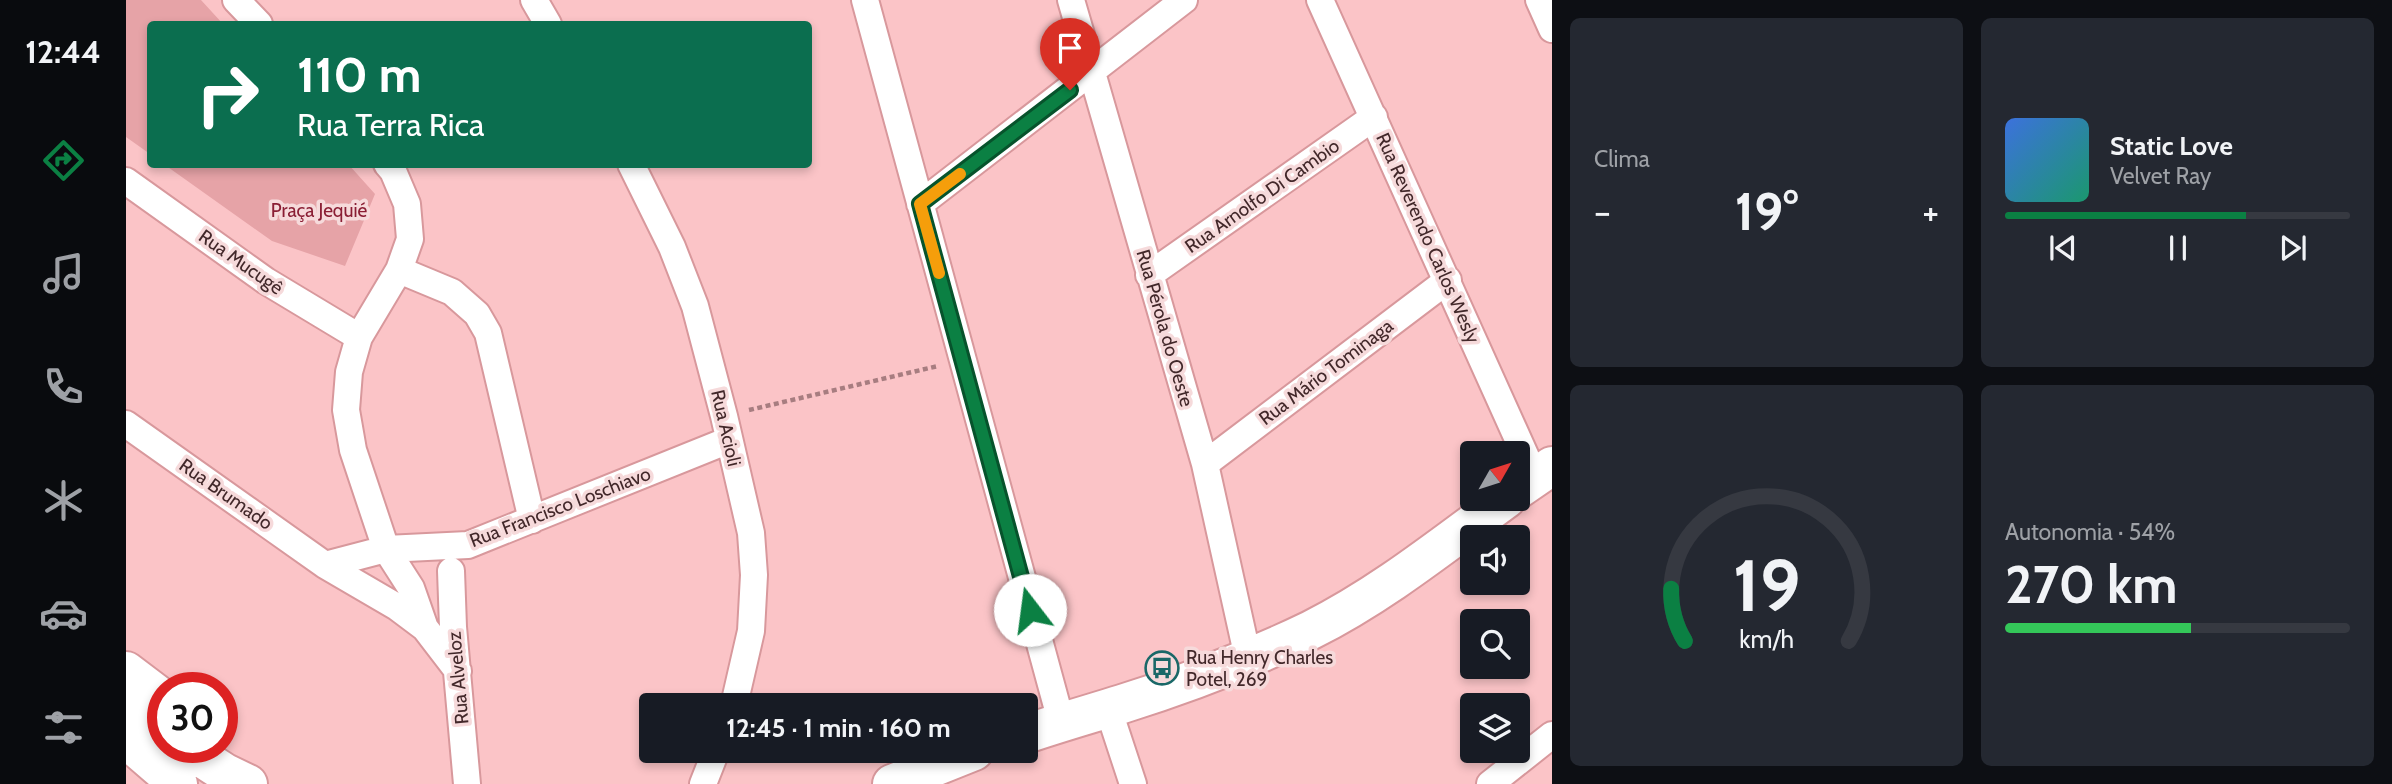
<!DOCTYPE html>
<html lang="pt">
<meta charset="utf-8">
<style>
body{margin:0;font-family:Cabin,sans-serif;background:#242831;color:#f1f3f6;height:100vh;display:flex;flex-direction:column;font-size:26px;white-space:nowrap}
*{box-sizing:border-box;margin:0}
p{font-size:23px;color:#9ea1a6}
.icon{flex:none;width:38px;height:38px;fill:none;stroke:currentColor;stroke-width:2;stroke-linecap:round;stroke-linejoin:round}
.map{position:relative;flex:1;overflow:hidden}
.sheet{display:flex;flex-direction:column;gap:18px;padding:18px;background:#0d0f14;width:840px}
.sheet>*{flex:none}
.banner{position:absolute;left:21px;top:21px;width:665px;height:147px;border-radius:7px;box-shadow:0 4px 10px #0003;background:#0b6e4f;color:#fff;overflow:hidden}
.needle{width:46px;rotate:51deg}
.tools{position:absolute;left:1334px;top:441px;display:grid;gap:14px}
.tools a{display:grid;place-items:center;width:70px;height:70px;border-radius:7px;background:#171b24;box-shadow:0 4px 10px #0003;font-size:35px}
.speed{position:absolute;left:21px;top:672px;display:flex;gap:14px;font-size:35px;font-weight:700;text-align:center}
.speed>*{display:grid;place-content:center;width:91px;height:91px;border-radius:50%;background:#171b24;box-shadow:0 4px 10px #0003;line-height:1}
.speed .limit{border:10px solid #d22;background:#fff;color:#111}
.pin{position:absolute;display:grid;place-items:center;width:60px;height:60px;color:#fff;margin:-72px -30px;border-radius:50% 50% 50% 0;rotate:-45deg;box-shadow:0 0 7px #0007}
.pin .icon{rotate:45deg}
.me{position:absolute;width:77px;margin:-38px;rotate:345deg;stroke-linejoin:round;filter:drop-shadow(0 0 5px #0008)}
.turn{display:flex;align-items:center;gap:24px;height:147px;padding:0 35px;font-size:32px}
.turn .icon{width:91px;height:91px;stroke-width:2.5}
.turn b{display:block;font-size:49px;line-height:60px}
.big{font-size:52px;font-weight:700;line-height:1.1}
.sheet .tile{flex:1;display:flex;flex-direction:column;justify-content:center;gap:10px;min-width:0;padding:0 24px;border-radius:10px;background:#242831}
.sheet .dial{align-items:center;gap:0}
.dial svg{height:182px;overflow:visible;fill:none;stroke:#363941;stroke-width:7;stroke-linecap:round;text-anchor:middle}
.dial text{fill:#f1f3f6;stroke:none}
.song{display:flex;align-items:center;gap:21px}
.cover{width:84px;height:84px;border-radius:10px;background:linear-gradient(135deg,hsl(220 70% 55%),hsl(160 70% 35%))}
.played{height:7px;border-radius:4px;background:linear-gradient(90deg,#0b8043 70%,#363941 70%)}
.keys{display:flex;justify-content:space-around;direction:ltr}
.heat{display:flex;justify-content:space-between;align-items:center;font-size:38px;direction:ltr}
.charge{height:10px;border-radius:5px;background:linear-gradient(90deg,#34c759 54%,#363941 0)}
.sheet .tiles{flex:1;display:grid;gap:18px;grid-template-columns:repeat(2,1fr)}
.trip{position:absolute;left:513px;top:693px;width:399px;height:70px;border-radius:7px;background:#171b24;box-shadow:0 4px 10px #0003;font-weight:700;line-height:70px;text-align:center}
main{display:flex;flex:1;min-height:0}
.tabs{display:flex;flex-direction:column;width:126px;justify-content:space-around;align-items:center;background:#090b0e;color:#9ea1a6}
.tabs .icon{width:49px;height:49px}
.tabs .selected{color:#0b8043}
.tabs b{font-size:32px;color:#f1f3f6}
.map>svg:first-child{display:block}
.green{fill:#e6a3a7}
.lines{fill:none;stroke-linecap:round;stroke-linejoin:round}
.street-casing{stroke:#d8989c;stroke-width:30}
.secondary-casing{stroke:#d8989c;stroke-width:42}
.path{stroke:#a77d80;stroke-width:4.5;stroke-dasharray:5 3.5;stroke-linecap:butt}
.street{stroke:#fff;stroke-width:26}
.secondary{stroke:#fff;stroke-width:38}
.route-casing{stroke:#07532c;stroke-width:18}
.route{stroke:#0b8043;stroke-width:12}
.slow{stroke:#f59e0b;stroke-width:12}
.labels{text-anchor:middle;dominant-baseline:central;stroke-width:7;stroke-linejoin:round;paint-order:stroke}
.street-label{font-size:19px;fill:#42282a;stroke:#f6dadb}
.park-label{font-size:19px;fill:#8a1e34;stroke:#f6dadb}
.poi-label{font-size:19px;fill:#42282a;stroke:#f6dadb;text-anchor:start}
</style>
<main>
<nav class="tabs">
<b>12:44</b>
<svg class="icon selected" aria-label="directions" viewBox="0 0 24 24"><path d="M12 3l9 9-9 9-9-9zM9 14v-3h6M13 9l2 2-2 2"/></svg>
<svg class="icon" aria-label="music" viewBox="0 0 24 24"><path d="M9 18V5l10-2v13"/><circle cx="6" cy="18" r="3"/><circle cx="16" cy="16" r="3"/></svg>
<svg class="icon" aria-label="phone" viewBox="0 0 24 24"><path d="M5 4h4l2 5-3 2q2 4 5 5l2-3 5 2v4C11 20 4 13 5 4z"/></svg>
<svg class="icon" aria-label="climate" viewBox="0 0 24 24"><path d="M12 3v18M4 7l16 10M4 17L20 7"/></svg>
<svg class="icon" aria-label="car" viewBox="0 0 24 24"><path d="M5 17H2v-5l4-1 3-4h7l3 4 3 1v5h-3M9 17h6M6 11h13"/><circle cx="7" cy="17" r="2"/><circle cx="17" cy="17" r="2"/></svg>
<svg class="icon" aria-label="filters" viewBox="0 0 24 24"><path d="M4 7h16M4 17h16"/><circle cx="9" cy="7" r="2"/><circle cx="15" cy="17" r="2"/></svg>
</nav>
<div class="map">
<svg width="1426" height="784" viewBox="0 0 1426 784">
<rect width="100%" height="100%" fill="#fbc4c7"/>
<!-- green -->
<path class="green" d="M0,0h75l22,24h-73v130l-24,-17z
M39,165h184l26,29 -30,72 -73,-25z"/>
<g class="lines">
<defs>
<path id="street" d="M110,0l23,24
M408,0l14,24
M739,0l196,721
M945,0l134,464 43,194
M1194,0l215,477
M1413,0l13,29
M261,164l6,7 14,33 3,35 -11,31 -40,67 -10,35 -3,38 7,40 33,99 25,39 14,40
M505,164l41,83 23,59 29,110 27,117 3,42 -3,56 -17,74
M0,181l140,100 93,56
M794,204l264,-204
M273,270l53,22 25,22 11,19 44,187
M1023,275l225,-158
M0,424l199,141
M1079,464l243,-184
M325,571l2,56 14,157
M332,671l-33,-43 -28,-21 -72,-42 61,-16 82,-4 261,-105
M982,708l25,76
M577,784l13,-33
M1364,784l62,-49"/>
<path id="secondary" d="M1391,490l35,-24
M0,671l37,28
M0,710l37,23
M900,734c32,-11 64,-20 96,-30 64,-20 129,-45 189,-74 70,-35 132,-85 195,-131
M0,739l52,45
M59,747l40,26 23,11
M766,784l82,-33"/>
</defs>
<!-- street casing -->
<use href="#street" class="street-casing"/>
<!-- secondary casing -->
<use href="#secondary" class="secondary-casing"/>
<!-- path -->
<path class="path" d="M623,410l189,-44"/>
<!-- street -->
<use href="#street" class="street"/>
<!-- secondary -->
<use href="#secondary" class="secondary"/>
</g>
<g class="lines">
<defs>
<path id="route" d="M904,610l-110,-406 150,-114"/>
</defs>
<!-- route casing -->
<use href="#route" class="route-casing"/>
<!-- route -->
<use href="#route" class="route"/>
<!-- slow -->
<path class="slow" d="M813,273l-19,-69 40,-30"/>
</g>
<!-- icons -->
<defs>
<symbol id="bus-ring" viewBox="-11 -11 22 22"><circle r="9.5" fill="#f6dadb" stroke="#1a6868" stroke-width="1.5"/><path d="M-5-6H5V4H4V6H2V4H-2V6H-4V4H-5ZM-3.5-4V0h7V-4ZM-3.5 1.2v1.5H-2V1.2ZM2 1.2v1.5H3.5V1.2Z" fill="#1a6868"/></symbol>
</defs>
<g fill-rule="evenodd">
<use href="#bus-ring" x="1017" y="649" width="38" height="38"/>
</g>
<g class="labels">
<!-- street labels -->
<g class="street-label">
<text transform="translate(1136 196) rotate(-35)">Rua Arnolfo Di Cambio</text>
<text transform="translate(1302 238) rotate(66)">Rua Reverendo Carlos Wesly</text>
<text transform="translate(115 262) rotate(35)">Rua Mucugê</text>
<text transform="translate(1039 328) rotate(74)">Rua Pérola do Oeste</text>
<text transform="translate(1200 372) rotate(-37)">Rua Mário Tominaga</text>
<text transform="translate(600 428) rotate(77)">Rua Acioli</text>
<text transform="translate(100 494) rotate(35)">Rua Brumado</text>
<text transform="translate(434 507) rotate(-21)">Rua Francisco Loschiavo</text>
<text transform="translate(332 678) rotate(-95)">Rua Alveloz</text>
</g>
<!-- park labels -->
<g class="park-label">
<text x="193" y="210">Praça Jequié</text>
</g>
<!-- poi labels -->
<g class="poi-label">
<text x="1060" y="657">Rua Henry Charles<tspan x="1060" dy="22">Potel, 269</tspan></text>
</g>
</g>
</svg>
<div class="tools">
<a><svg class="needle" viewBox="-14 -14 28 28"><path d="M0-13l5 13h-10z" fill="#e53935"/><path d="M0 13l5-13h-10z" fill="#9ea1a6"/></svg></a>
<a><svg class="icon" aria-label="sound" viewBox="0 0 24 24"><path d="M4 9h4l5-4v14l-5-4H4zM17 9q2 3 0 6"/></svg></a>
<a><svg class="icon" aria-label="search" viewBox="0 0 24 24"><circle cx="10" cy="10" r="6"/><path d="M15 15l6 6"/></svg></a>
<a><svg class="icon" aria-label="layers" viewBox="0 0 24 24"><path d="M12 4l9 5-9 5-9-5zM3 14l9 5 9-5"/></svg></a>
</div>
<div class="speed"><div class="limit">30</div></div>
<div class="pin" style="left:944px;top:90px;background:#d93025"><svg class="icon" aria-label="arrive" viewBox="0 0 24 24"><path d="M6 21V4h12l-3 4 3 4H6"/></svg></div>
<svg class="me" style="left:904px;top:610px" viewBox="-20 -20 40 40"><circle r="19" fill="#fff"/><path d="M0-13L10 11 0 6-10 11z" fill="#0b8043"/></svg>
<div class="trip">12:45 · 1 min · 160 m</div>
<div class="banner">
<div class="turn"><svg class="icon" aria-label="right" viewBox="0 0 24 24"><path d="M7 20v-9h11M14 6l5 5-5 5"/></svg><div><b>110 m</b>Rua Terra Rica</div></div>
</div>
</div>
<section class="sheet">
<div class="tiles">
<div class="tile"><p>Clima</p>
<div class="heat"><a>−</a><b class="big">19°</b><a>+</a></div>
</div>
<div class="tile">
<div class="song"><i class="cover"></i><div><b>Static Love</b><p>Velvet Ray</p></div></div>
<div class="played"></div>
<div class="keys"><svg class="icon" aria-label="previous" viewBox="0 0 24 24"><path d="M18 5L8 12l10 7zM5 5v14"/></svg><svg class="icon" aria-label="pause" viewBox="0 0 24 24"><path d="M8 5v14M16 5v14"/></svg><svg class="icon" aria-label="next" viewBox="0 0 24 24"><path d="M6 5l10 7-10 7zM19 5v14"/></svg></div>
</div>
<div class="tile dial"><svg viewBox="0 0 100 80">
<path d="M14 69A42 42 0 1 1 86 69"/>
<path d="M14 69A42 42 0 0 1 8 46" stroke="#0b8043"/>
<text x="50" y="56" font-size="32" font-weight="700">19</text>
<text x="50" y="72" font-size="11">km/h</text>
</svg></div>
<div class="tile"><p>Autonomia · 54%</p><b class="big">270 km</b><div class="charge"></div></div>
</div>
</section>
</main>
